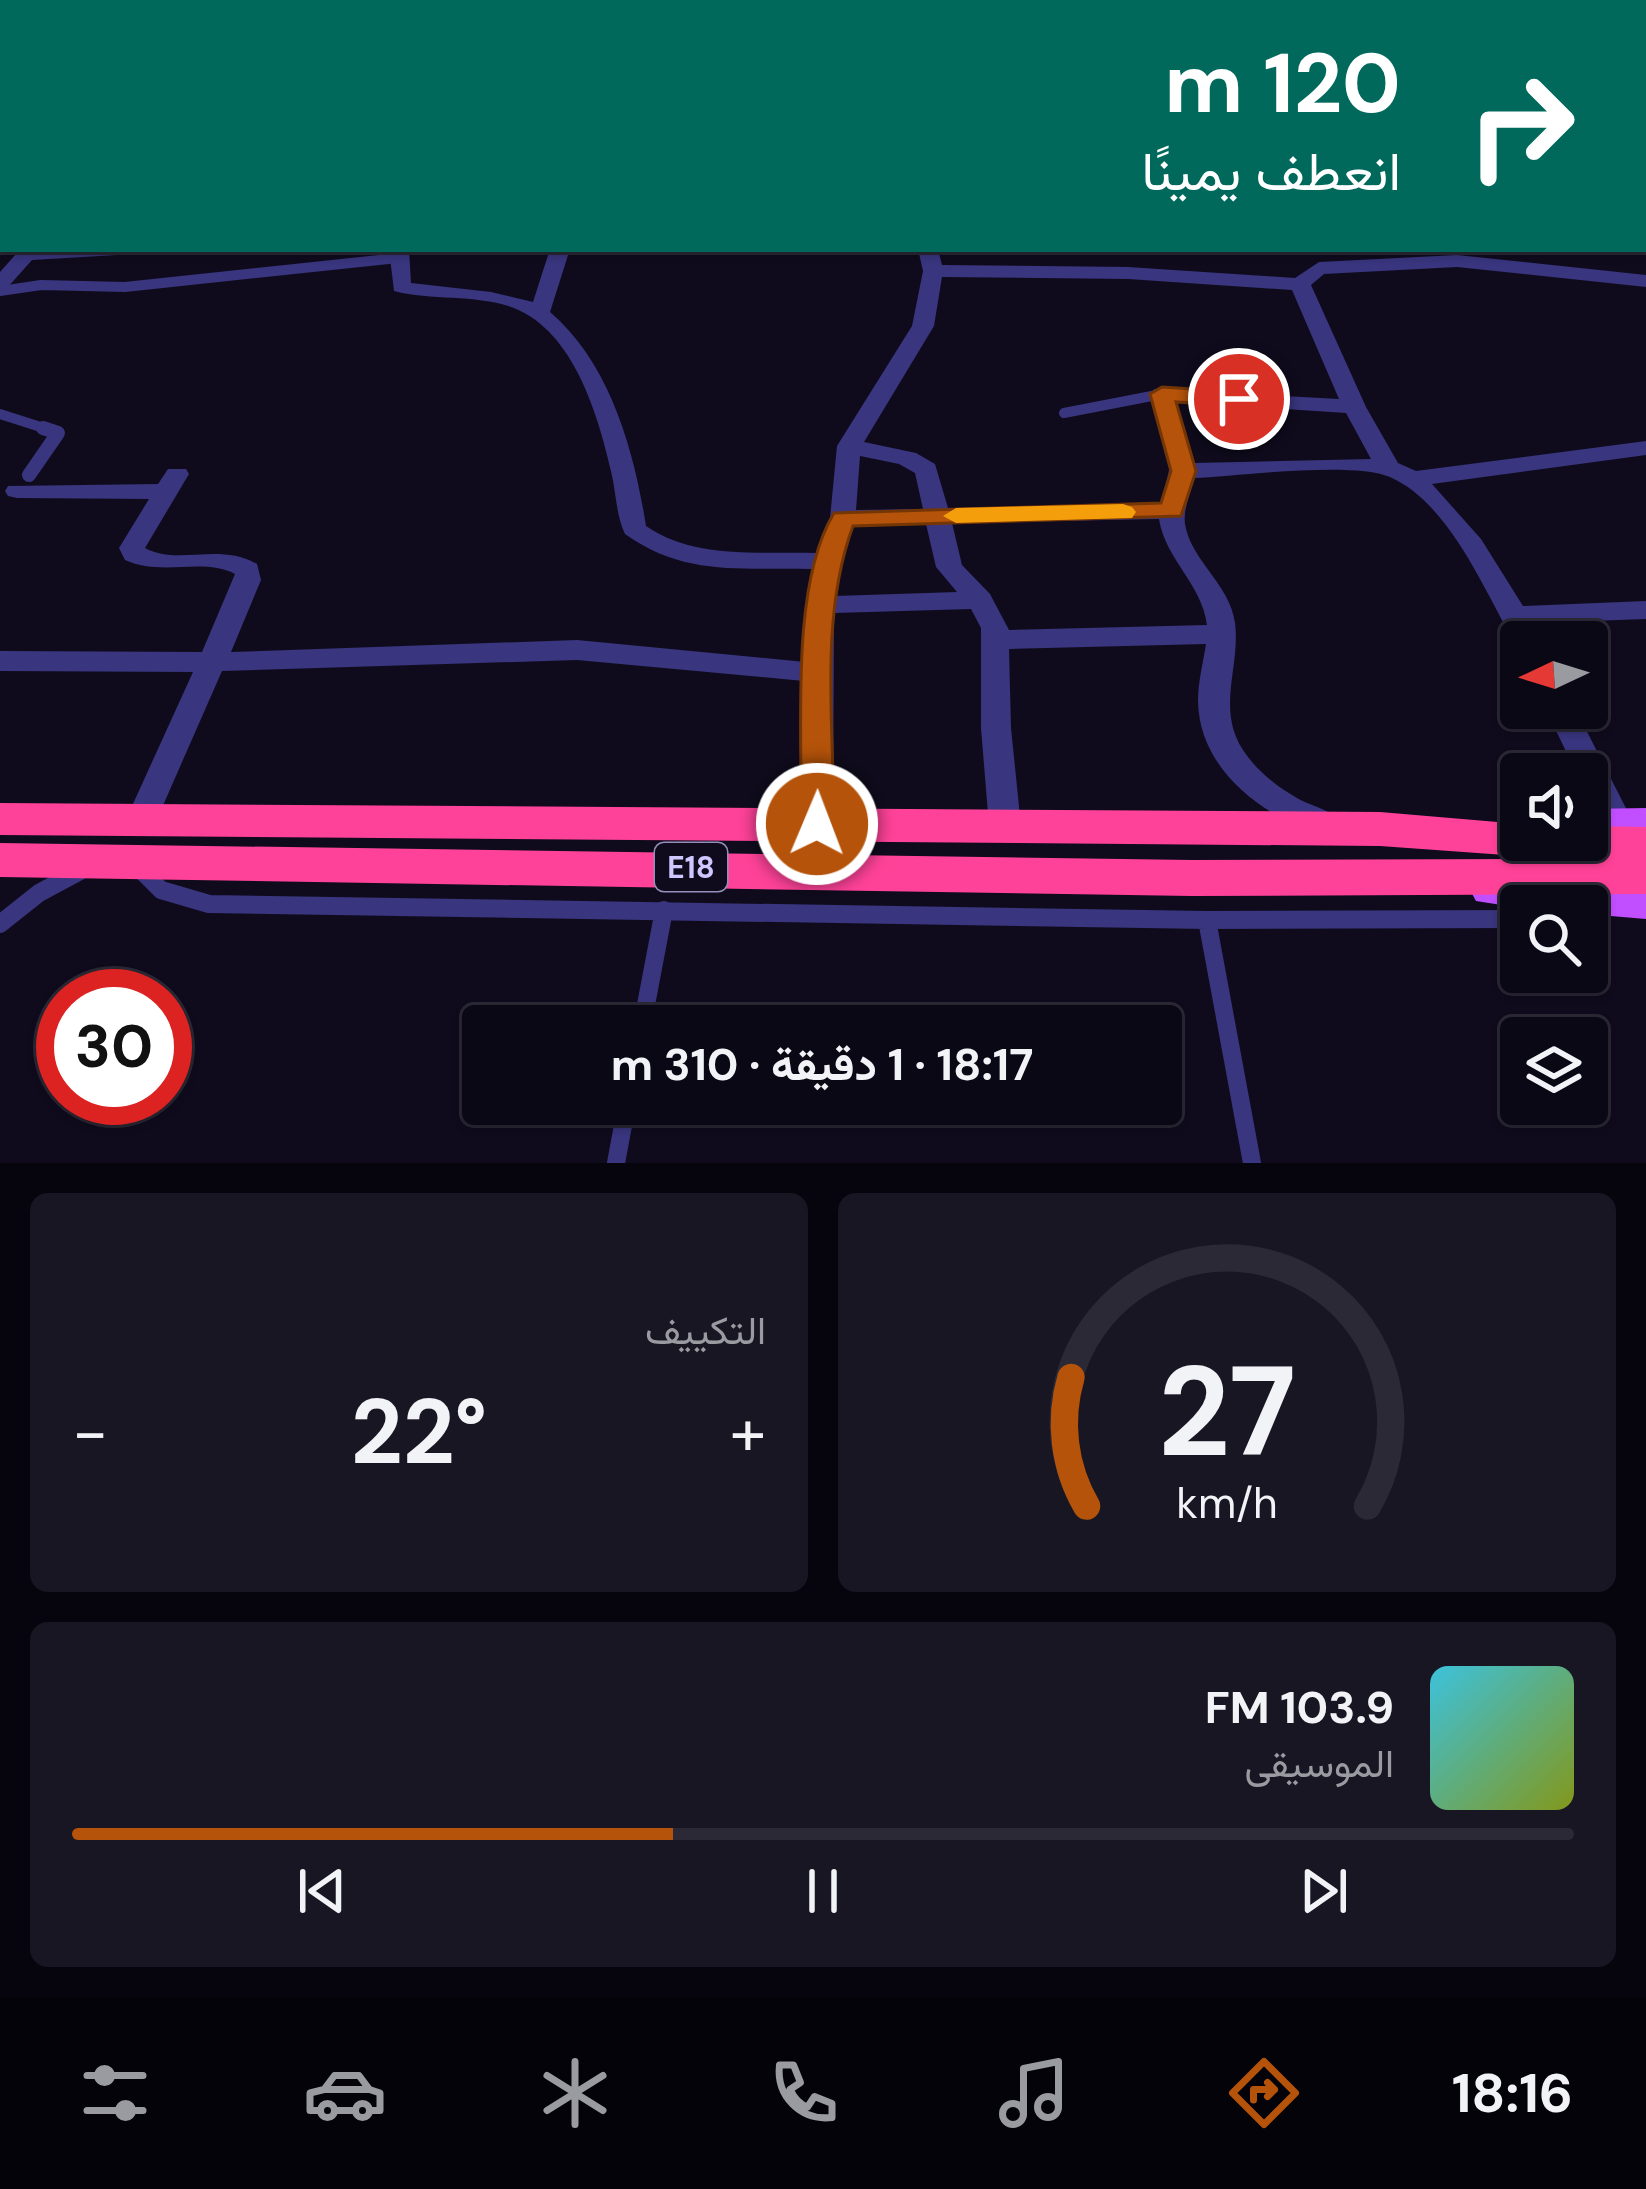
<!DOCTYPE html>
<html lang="ar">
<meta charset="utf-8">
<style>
body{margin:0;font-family:"DM Sans",Vazirmatn,sans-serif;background:#191623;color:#f1f3f6;direction:rtl;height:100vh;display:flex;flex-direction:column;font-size:45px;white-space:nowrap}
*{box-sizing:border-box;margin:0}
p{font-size:39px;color:#9a9aa1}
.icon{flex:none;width:66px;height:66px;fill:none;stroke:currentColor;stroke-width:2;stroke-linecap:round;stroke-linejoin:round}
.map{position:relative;height:1163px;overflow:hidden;direction:ltr}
.side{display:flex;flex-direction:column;gap:30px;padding:30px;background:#06040c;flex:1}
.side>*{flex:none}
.guide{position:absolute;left:0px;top:0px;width:1647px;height:252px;box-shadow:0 3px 9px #0004,0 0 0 3px #2b2935;direction:rtl;background:#00695c;color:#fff;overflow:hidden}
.needle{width:78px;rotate:266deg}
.buttons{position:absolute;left:1500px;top:621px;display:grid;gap:24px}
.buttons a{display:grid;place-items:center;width:108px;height:108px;border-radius:12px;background:#0b0816;box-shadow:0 3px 9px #0004,0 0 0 3px #2b2935;font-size:60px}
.speed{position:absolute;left:36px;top:969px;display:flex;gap:24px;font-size:60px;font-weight:700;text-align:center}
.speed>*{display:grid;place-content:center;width:156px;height:156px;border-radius:50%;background:#0b0816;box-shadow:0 3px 9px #0004,0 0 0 3px #2b2935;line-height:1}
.speed .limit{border:18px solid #d22;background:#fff;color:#111}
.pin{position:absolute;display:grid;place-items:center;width:102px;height:102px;color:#fff;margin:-51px;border:6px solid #fff;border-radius:50%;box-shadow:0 3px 12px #0007}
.me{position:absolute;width:132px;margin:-66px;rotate:1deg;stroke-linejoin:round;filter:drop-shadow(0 0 9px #0008)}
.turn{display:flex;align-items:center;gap:42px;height:252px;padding:0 48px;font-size:54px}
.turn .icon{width:156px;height:156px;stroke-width:2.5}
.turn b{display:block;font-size:84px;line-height:102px}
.big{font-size:90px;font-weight:700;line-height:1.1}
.side .tile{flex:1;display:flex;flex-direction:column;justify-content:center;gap:18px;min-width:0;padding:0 42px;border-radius:18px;background:#191623}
.side .dial{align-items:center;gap:0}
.dial svg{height:312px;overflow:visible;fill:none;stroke:#2b2935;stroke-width:7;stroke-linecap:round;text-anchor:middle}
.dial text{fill:#f1f3f6;stroke:none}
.song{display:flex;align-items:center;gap:36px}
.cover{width:144px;height:144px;border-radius:18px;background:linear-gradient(135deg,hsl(190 70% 55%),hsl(70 70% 35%))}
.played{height:12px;border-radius:6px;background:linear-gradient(90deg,#b45309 40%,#2b2935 40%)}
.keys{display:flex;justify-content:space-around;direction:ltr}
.heat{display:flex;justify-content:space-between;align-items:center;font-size:66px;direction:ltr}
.side .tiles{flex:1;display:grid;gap:30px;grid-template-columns:1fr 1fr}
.tile:last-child{grid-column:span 2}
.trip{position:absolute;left:462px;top:1005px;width:720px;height:120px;border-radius:12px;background:#0b0816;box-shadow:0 3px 9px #0004,0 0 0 3px #2b2935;font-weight:700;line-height:120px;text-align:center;direction:rtl}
.tabs{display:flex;height:192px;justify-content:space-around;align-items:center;background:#040309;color:#9a9aa1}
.tabs .icon{width:84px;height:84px}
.tabs .on{color:#b45309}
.tabs b{font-size:54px;color:#f1f3f6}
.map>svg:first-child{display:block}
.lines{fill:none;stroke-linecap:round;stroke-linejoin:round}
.lane-far2{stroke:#39357e;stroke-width:10}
.lane-far1{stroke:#39357e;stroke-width:14}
.lane{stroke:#39357e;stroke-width:18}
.street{fill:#39357e;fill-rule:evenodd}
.primary{fill:#c14eff;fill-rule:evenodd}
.highway{fill:#ff4299;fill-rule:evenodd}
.route{fill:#b45309;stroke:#753606;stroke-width:3}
.slow{fill:#f59e0b}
.labels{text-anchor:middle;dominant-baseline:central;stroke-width:12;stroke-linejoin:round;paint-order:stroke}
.shield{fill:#0f0b1d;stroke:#958fbb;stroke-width:3}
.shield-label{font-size:30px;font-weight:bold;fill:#cfc7ff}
</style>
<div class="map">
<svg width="1646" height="1163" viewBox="0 0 1646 1163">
<rect width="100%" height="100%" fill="#0f0b1d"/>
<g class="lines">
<!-- lane-far2 -->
<path class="lane-far2" d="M0,291l41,-6 84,2 273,-29
M1064,413l98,-19
M0,414l53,17"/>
<!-- lane-far1 -->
<path class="lane-far1" d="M29,475l29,-42 -15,-5"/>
<!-- lane -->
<path class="lane" d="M136,865l25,25 48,14 998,16 314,-1
M1207,920l45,243
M0,924l39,-31 41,-22
M642,1026l22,-116
M616,1163l11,-59"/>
<!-- street -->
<path class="street" d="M539,0h17l-19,3z
M904,0h14v3h-14z
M1005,0h16l-18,3z
M1177,0h46l2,3h-46z
M1496,0h14l2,3h-14z
M1644,65h2v10h-2z
M1644,94l2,1v11l-2,-1z
M0,207l3,1v15l-3,-1z
M14,249h113l-10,6 -85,5 -25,28 -7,2v-18l16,-18z
M389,249h20l2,34 80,9 42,10 17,-53h20l-20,63c60,51 84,138 96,214 50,34 111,25 170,27l14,-35 7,-72 75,-120 11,-55 -5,-22h20l4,16 186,2 167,11 24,-16 138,-7 189,20v12l-189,-20 -133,7 -13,11 55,122 32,56 18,8 230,-30v14l-214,29 49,55 42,67 123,-5v18l-113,4 9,19h-21l-3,7c-32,-54 -67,-145 -128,-172 -38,-16 -151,-1 -196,1 -3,15 -11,30 -9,46 6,37 45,60 50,99 6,46 -22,90 13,134 13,17 31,31 49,41 16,9 39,13 47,28l-4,9 -12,3c-61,-19 -129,-66 -130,-137 0,-19 5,-38 8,-57l-197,5 2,79 10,98 -4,9 -12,3 -12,-3 -4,-9 -8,-98v-100l-10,-19 -137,4 -1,211 -5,9 -11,3 -11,-3 -5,-9 3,-143 -227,-21 -355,11 -68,155 -11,3 -11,-3 -5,-9 66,-145 -193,-1v-20l202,1 33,-78c-32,-17 -73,3 -110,-14l-6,-12 30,-49 -132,-1 -9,-2 -3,-5 3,-5 150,-2 10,-15h18l3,5 -44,74c32,18 74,-6 112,16l4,16 -30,72 346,-12 228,22 7,-93c-71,-2 -127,8 -187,-35 -9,-18 -9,-43 -14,-63 -13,-56 -37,-139 -97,-163 -36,-14 -82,-7 -120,-17zM942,277l186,2 164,11 47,109 -185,-10 -3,5 19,71 -8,39 -214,4 -13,-44 -19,-11 -52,-11 70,-116zM1176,402l170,11 25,46 -177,4zM860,456l39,8 16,9 8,36 -67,1zM1159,519c6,40 43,65 48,106l-198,5 -19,-36 -28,-29 -10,-42zM926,524l10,43 21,25 -122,4 4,-35 14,-36z
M1545,708h30l58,114 -5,9 -11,3 -11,-3 -19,-37v-20h-10z"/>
<!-- primary -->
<path class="primary" d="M1646,808v28l-59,1v-28z
M1489,875l157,14v30l-59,-5v-8l-66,2 -45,-7 -6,-11 6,-11z"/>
<!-- highway -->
<path class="highway" d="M0,803l1380,9 141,12v16h66v-14l59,1v67l-454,2 -1192,-19v-34l1192,17 367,-1 -179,-13 -1380,-11z"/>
</g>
<!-- route -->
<path class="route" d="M1162,387l77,5 11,7 -11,7 -63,-4 20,69 -15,45 -328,10c-34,92 -19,201 -19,298l-5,9 -12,4 -11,-4 -5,-9c2,-87 -12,-237 33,-311l327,-10 10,-32 -21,-77z"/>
<!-- slow -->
<path class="slow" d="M1123,504l9,3 4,5 -4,6 -176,5 -13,-7 13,-8z"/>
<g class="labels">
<!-- shield labels -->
<rect class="shield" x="655" y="843" width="72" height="48" rx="9"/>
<g class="shield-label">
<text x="691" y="867">E18</text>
</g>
</g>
</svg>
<div class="buttons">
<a><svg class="needle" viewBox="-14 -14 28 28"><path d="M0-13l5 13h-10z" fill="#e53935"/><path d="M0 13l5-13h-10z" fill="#9a9aa1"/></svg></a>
<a><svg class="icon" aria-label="sound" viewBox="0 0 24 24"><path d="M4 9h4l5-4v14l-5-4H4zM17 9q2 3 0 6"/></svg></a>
<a><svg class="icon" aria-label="search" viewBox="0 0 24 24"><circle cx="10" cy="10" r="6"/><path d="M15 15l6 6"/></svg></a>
<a><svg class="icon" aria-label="layers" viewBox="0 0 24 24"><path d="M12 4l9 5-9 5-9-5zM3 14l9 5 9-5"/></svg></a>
</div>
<div class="speed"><div class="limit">30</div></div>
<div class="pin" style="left:1239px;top:399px;background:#d93025"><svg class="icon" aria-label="arrive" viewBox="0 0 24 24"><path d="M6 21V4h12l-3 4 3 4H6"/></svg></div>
<svg class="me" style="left:817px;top:824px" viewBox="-20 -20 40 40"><circle r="17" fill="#b45309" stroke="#fff" stroke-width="3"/><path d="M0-11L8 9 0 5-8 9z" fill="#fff"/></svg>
<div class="trip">18:17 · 1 دقيقة · 310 m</div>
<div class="guide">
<div class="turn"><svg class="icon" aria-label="right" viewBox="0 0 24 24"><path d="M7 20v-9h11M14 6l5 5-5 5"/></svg><div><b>120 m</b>انعطف يمينًا</div></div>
</div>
</div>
<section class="side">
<div class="tiles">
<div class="tile dial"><svg viewBox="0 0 100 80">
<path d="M14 69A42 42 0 1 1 86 69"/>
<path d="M14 69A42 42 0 0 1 10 36" stroke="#b45309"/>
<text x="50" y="56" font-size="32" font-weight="700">27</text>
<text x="50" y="72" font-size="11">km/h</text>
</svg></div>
<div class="tile"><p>التكييف</p>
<div class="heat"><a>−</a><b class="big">22°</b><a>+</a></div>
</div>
<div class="tile">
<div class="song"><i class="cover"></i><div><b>103.9 FM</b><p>الموسيقى</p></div></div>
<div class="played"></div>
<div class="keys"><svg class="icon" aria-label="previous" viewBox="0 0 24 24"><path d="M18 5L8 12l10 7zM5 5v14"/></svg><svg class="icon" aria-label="pause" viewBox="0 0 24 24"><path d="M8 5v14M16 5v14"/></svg><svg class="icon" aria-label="next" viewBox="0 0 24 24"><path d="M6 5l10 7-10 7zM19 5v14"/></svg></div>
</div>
</div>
</section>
<nav class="tabs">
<b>18:16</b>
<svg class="icon on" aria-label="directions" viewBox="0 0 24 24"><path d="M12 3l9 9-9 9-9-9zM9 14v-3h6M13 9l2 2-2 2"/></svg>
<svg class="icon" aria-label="music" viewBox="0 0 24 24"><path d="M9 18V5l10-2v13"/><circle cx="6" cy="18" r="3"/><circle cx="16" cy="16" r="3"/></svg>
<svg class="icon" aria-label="phone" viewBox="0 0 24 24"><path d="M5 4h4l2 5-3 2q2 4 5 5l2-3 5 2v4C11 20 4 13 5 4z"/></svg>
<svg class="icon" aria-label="climate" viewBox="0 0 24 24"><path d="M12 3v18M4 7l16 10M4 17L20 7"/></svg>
<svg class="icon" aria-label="car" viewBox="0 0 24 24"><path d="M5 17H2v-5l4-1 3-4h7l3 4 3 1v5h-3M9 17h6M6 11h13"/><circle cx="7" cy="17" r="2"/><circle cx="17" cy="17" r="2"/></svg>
<svg class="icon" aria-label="filters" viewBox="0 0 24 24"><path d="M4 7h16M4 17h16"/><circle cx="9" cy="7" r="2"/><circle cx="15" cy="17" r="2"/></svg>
</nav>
